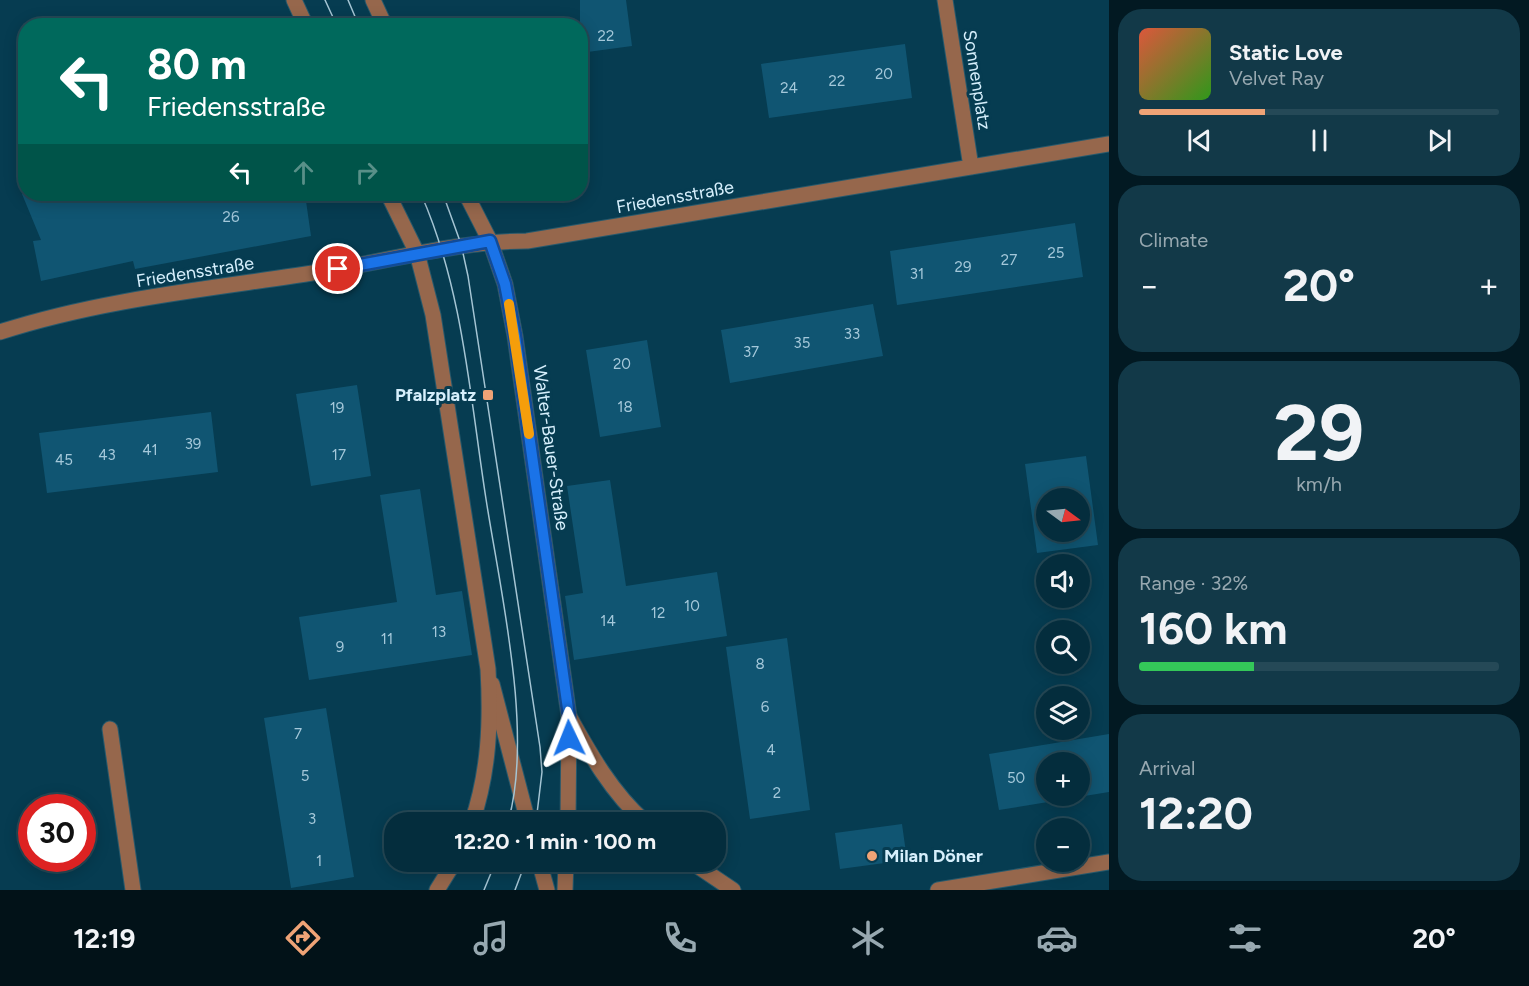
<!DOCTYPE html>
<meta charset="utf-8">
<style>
body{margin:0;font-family:Figtree,sans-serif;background:#123948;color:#f1f3f6;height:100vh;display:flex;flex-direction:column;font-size:22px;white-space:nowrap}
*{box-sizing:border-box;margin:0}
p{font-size:20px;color:#97a8b0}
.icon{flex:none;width:33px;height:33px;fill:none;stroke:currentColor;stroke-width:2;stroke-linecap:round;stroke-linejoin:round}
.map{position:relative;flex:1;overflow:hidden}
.details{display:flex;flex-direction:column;gap:9px;padding:9px;background:#021922;width:420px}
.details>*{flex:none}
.top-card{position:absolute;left:18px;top:18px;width:570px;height:183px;border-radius:24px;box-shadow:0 3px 15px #0003,0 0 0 2px #254957;background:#00695c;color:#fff;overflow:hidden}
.needle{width:39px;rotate:105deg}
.tools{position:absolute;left:1036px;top:488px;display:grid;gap:12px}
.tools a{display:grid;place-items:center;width:54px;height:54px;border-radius:50%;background:#042d3d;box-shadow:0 3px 15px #0003,0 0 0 2px #254957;font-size:30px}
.speed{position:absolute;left:18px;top:794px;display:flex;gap:12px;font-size:30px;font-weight:700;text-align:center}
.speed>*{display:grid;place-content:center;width:78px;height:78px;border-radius:50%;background:#042d3d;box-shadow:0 3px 15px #0003,0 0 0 2px #254957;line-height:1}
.speed .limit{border:9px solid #d22;background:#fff;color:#111}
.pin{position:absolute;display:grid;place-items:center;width:51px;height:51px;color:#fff;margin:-26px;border:3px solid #fff;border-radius:50%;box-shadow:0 2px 6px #0007}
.me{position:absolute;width:66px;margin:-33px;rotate:358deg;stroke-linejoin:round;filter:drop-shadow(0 0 4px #0008)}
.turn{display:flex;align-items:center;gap:21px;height:126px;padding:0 30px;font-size:27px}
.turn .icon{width:78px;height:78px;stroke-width:2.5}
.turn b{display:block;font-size:42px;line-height:51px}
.lanes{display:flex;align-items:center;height:57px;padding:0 30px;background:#0003;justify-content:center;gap:30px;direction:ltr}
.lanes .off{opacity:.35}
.big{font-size:45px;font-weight:700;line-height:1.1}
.details .widget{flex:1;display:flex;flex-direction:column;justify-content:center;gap:9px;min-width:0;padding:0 21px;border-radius:24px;background:#123948}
.details .dial{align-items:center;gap:0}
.dial b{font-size:78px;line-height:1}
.song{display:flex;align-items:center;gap:18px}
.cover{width:72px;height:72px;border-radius:9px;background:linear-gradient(135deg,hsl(10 70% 55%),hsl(110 70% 35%))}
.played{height:6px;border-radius:3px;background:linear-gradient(90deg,#efa376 35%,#254957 35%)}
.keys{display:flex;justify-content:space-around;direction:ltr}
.heat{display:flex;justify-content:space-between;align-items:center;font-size:33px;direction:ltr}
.charge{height:9px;border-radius:4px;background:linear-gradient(90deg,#34c759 32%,#254957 0)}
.trip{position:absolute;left:384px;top:812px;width:342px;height:60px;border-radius:24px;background:#042d3d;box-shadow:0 3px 15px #0003,0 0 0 2px #254957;font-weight:700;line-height:60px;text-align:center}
.menu{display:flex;height:96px;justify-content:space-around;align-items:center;background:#021218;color:#97a8b0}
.menu .icon{width:42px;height:42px}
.menu .selected{color:#efa376}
.menu b{font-size:27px;color:#f1f3f6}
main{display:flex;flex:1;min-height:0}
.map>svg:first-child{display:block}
.building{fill:#105572;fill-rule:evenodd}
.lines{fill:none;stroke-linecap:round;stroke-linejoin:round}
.service-casing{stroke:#27596c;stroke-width:17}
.minor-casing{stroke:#27596c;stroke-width:17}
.tertiary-casing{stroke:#27596c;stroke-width:17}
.service{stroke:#96674c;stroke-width:15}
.minor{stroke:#96674c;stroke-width:15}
.tertiary{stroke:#96674c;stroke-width:15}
.tram{stroke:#a5c5d4;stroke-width:1.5}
.route-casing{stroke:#114b97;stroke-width:15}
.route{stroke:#1a73e8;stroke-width:10}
.slow{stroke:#f59e0b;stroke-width:10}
.poi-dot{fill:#efa376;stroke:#063c51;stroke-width:2}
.labels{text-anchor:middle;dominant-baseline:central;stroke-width:6;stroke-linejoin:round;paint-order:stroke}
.number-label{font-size:15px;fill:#a4c8da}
.street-label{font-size:18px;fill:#d6effc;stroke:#063c51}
.poi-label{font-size:18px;font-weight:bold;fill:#d6effc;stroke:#063c51;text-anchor:end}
</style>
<main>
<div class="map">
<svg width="1109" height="890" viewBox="0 0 1109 890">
<rect width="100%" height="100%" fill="#063c51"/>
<!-- building -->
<path class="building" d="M580,0h46l6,46 -52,7z
M905,44l7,54 -143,20 -8,-54z
M22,194h283l6,42 -176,33 -2,-8 -92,20 -8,-40 8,-1z
M1075,223l8,54 -186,28 -7,-54z
M873,304l10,52 -153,27 -9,-53z
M647,340l14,87 -61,10 -14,-87z
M357,385l14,91 -60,10 -15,-92z
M211,412l7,60 -171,21 -8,-60z
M1086,456l12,89 -61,8 -12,-89zM1047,498h33v33h-33z
M610,480l16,106 91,-14 10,64 -153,24 -9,-64 18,-3 -16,-107z
M420,489l16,106 26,-4 10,64 -163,25 -10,-63 98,-15 -17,-107z
M787,638l23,172 -60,9 -24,-172z
M326,708l28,169 -63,11 -27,-170z
M1109,734v58l-110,18 -10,-56zM1047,762h33v33h-33z
M902,824l5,36 -67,9 -5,-36z"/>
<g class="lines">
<defs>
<path id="service" d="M110,729l23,161"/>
<path id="minor" d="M945,0l26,167
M0,332c105,-34 218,-44 326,-61 68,-11 132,-30 201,-30l582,-97
M492,684l36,138
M568,822l1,-106
M539,861l8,29
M565,890l1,-29"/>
<path id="tertiary" d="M294,0l12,26
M373,0l12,26
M388,194l29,59 16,62 55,354c3,53 1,103 -16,153
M466,194l24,47 15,43 10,52 54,380c21,38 43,77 76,106
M690,861l43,29
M437,890l18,-29
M938,890l171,-28"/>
</defs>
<!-- service casing -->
<use href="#service" class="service-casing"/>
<!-- minor casing -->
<use href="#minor" class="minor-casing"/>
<!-- tertiary casing -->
<use href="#tertiary" class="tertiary-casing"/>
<!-- service -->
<use href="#service" class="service"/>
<!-- minor -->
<use href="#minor" class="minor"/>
<!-- tertiary -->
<use href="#tertiary" class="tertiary"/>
<!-- tram -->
<path class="tram" d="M325,0l12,26
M348,0l11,26
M421,194c42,95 49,203 65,305 14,91 48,234 22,323
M443,194l18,50 7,32 72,471 2,25 -6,50
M484,890l12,-29
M515,890l11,-29"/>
</g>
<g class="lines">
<defs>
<path id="route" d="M338,269l152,-28 15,43 10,52 54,380v22"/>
</defs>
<!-- route casing -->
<use href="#route" class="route-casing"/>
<!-- route -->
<use href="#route" class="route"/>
<!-- slow -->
<path class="slow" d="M509,304l20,130"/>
</g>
<!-- markers -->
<g class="poi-dot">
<rect x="482" y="389" width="12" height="12" rx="3"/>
<circle cx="872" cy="856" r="6"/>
</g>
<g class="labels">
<!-- number labels -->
<g class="number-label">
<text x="606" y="36">22</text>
<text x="884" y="74">20</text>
<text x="837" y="81">22</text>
<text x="789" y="88">24</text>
<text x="231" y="217">26</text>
<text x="1056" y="253">25</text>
<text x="1009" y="260">27</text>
<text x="963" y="267">29</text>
<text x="917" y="274">31</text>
<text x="852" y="334">33</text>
<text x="802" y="343">35</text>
<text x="751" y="352">37</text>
<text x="622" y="364">20</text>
<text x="625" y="407">18</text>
<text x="337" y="408">19</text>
<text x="193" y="444">39</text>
<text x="150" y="450">41</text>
<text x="107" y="455">43</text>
<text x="339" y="455">17</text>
<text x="64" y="460">45</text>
<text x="692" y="606">10</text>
<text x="658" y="613">12</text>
<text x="608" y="621">14</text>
<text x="439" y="632">13</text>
<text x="387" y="639">11</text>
<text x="340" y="647">9</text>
<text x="760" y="664">8</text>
<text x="765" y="707">6</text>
<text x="298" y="734">7</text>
<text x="771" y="750">4</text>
<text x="305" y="776">5</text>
<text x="1016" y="778">50</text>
<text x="777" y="793">2</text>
<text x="312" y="819">3</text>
<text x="319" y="861">1</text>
</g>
<!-- street labels -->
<g class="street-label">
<text transform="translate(977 80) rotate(81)">Sonnenplatz</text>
<text transform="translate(675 197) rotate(-10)">Friedensstraße</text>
<text transform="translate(195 272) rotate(-9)">Friedensstraße</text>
<text transform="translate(551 448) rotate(82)">Walter-Bauer-Straße</text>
</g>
<!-- poi labels -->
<g class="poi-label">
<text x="476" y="395">Pfalzplatz</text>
<text x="884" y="856" text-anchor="start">Milan Döner</text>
</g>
</g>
</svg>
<div class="tools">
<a><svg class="needle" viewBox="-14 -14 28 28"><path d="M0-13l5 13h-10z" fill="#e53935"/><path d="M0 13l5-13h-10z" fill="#97a8b0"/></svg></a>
<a><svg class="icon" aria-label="sound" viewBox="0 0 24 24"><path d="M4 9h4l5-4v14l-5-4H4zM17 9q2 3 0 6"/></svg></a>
<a><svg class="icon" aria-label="search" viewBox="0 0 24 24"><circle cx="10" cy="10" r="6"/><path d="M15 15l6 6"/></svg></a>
<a><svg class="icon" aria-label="layers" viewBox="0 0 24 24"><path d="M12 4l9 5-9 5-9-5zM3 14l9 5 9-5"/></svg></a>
<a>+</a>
<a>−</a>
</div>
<div class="speed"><div class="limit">30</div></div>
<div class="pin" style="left:338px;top:269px;background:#d93025"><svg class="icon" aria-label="arrive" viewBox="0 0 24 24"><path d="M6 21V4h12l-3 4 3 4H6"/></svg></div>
<svg class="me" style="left:569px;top:738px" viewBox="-20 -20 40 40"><path d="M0-17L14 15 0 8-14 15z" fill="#1a73e8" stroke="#fff" stroke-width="4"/></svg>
<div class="trip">12:20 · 1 min · 100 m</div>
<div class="top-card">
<div class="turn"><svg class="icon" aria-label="left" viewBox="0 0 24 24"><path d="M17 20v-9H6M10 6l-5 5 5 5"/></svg><div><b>80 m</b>Friedensstraße</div></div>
<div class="lanes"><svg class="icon" aria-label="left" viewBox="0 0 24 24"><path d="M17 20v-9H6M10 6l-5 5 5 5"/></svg><svg class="icon off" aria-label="ahead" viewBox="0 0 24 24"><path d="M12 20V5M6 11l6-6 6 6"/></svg><svg class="icon off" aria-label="right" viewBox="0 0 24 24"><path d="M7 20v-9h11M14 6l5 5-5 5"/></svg></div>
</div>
</div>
<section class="details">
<div class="widget">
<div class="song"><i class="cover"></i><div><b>Static Love</b><p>Velvet Ray</p></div></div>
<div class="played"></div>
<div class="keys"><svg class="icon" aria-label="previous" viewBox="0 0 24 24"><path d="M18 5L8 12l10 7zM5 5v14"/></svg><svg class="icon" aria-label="pause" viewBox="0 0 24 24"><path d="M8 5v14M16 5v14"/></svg><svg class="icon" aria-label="next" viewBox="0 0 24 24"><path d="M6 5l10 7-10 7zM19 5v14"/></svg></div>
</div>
<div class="widget"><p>Climate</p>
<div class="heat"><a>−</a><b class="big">20°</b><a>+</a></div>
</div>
<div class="widget dial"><b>29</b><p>km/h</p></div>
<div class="widget"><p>Range · 32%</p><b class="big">160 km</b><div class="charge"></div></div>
<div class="widget"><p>Arrival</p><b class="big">12:20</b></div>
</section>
</main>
<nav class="menu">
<b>12:19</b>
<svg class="icon selected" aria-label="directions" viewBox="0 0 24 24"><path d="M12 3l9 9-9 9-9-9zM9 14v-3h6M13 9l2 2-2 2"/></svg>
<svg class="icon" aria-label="music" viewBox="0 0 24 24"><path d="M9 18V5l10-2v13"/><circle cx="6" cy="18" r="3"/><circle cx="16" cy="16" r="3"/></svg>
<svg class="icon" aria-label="phone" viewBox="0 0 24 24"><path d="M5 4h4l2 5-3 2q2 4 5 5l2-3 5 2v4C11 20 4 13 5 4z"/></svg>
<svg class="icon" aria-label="climate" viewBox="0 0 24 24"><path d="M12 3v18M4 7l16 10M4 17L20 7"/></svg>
<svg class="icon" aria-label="car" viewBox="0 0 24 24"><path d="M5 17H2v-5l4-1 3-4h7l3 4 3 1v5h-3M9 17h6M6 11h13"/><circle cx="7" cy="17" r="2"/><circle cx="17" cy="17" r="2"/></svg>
<svg class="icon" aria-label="filters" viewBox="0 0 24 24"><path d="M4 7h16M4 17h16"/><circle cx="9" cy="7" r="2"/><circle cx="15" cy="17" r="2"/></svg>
<b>20°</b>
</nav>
